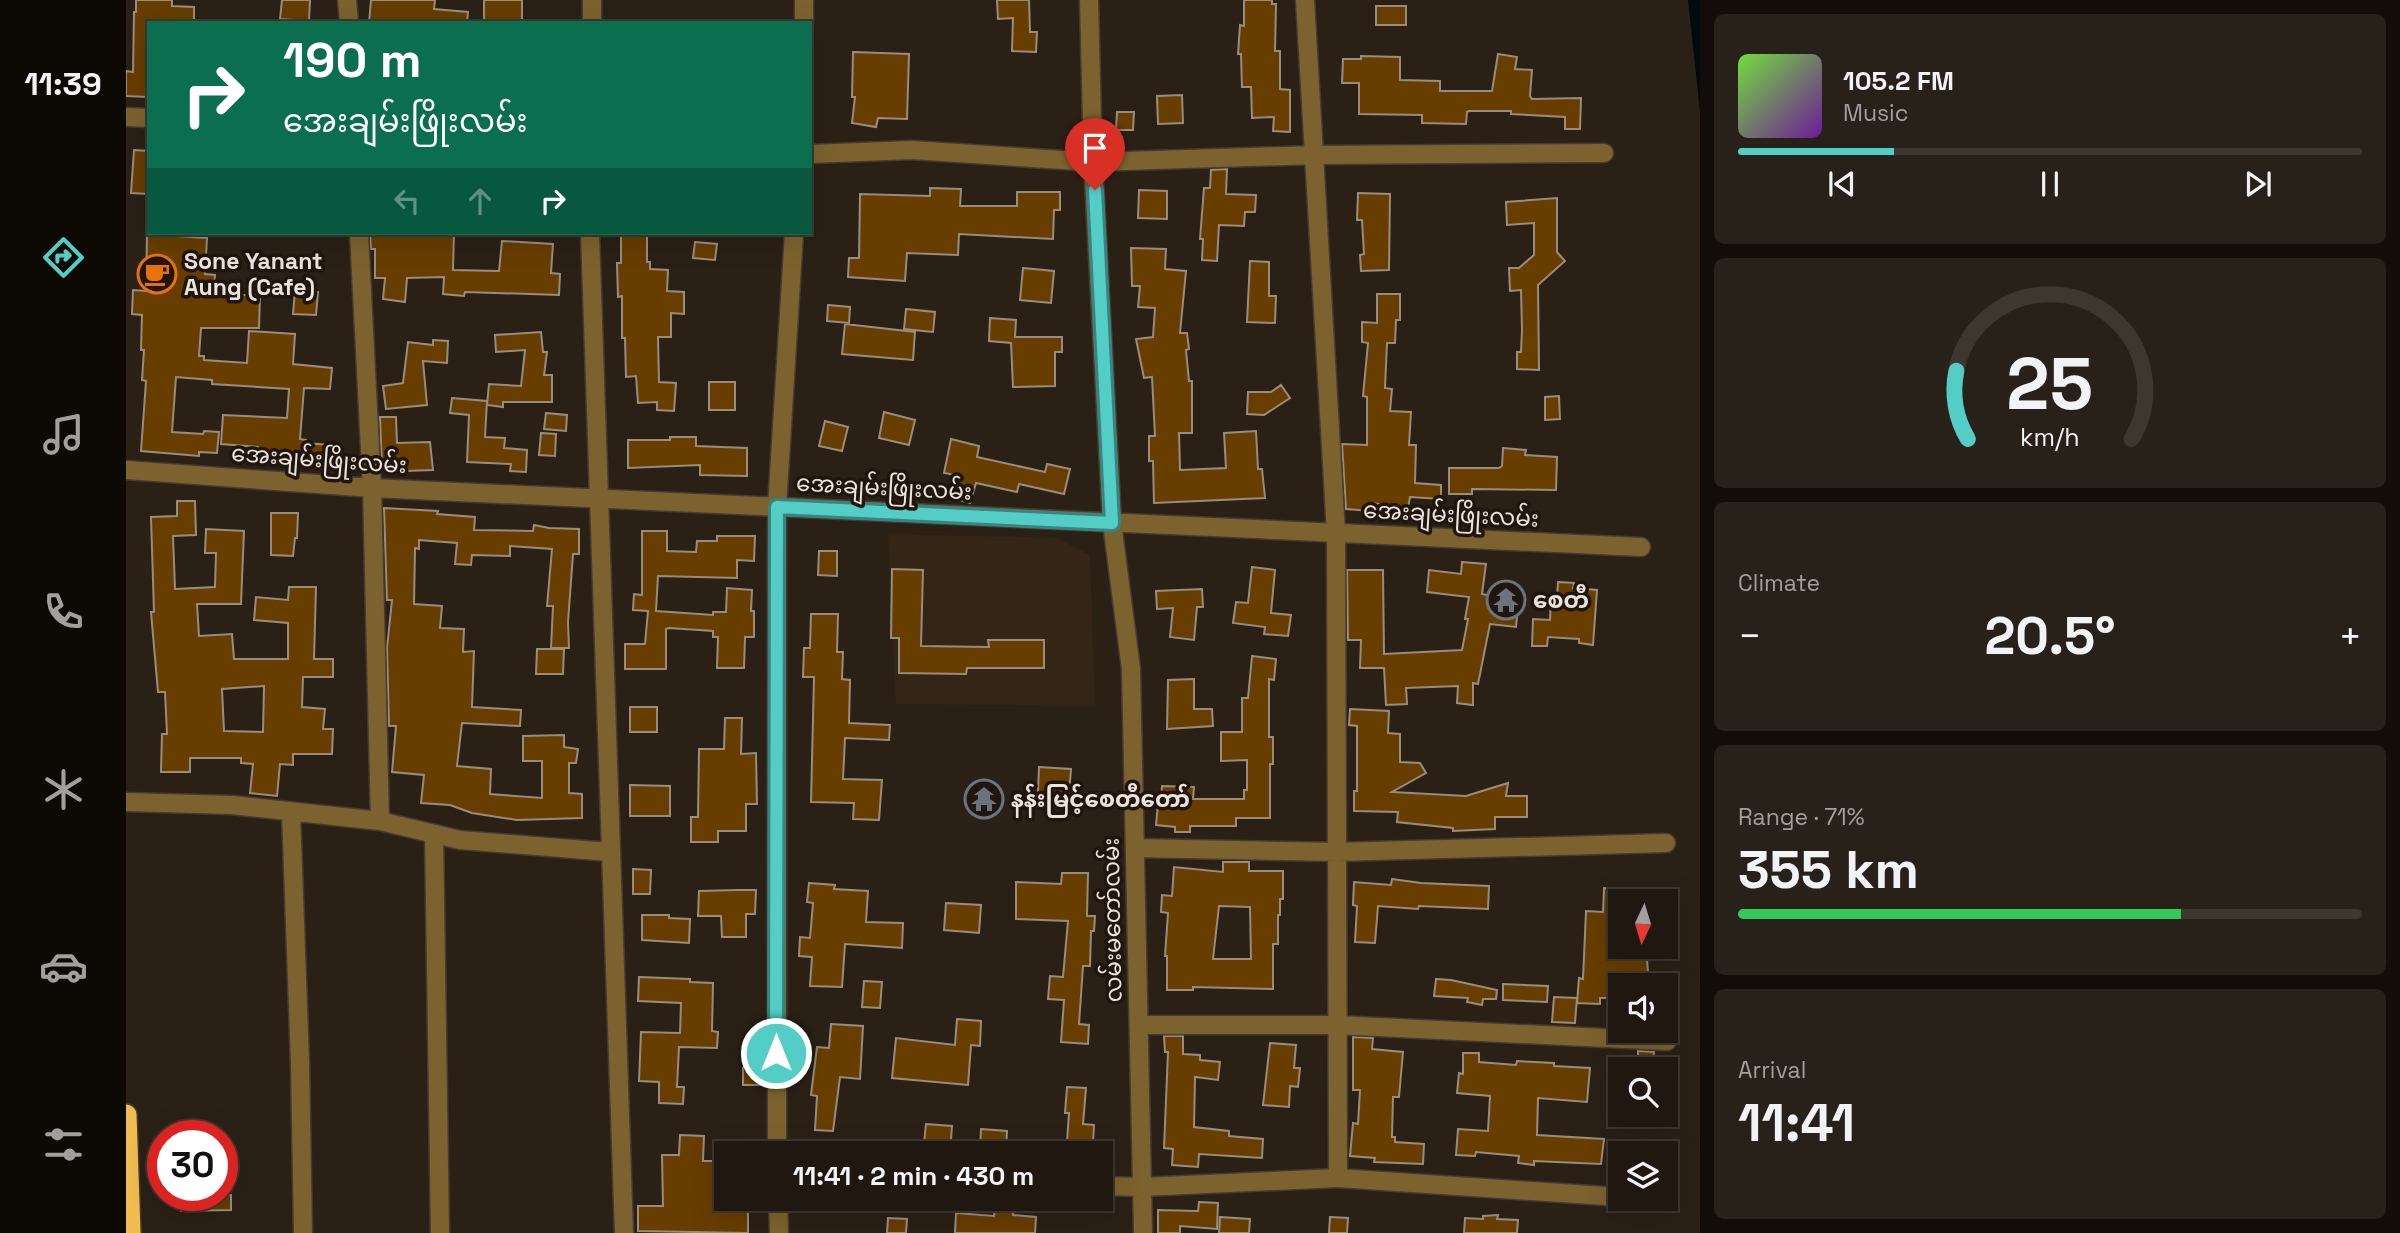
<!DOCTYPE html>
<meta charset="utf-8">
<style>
body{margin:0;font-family:"Space Grotesk","Noto Sans Myanmar",sans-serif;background:#282119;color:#f1f3f6;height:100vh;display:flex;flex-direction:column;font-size:26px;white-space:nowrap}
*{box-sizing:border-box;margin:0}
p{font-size:23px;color:#a2a09f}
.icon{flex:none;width:38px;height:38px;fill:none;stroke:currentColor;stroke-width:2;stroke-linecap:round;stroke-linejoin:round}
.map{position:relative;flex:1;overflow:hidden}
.panel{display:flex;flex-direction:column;gap:14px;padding:14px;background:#120d09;width:700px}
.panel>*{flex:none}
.guide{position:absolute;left:21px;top:21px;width:665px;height:214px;border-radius:0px;box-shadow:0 7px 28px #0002,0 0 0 2px #3d3730;background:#0b6e4f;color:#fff;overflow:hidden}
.needle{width:46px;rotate:184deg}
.buttons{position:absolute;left:1482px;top:889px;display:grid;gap:14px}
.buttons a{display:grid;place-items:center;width:70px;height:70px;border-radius:0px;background:#201810;box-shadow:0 7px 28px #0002,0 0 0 2px #3d3730;font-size:35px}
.speed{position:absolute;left:21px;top:1120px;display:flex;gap:14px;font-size:35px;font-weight:700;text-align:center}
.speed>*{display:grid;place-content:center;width:91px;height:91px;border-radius:50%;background:#201810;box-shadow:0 7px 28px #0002,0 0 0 2px #3d3730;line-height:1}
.speed .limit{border:10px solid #d22;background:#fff;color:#111}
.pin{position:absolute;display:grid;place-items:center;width:60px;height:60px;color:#fff;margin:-72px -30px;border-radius:50% 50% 50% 0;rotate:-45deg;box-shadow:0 0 7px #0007}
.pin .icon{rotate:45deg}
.me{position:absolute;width:77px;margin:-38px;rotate:0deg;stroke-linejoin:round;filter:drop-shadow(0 0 5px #0008)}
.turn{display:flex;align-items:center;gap:24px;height:147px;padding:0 21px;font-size:32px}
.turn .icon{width:91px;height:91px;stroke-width:2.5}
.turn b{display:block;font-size:49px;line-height:60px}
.lanes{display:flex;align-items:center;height:66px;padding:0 21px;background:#0003;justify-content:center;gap:35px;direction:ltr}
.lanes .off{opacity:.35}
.big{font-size:52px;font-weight:600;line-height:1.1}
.panel .card{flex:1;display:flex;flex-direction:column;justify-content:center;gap:10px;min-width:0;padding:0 24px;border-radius:10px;background:#282119}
.panel .dial{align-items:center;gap:0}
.dial svg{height:182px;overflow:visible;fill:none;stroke:#3d3730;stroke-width:7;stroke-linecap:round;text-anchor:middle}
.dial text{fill:#f1f3f6;stroke:none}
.song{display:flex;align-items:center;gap:21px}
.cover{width:84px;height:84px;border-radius:10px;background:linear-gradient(135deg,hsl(100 70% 55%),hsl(280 70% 35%))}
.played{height:7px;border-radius:4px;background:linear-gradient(90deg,#54cdc7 25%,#3d3730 25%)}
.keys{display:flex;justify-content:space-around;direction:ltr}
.heat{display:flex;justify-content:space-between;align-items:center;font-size:38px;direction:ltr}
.charge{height:10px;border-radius:5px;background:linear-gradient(90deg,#34c759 71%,#3d3730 0)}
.trip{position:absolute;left:588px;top:1141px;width:399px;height:70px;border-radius:0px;background:#201810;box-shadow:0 7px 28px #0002,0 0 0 2px #3d3730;font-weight:600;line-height:70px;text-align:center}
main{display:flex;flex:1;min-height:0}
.menu{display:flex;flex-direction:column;width:126px;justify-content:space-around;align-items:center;background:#0d0a06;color:#a2a09f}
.menu .icon{width:49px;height:49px}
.menu .active{color:#54cdc7}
.menu b{font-size:32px;color:#f1f3f6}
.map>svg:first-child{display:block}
.built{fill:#352516}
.water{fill:#010a0e}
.building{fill:#673d00;stroke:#998c7f;stroke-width:2;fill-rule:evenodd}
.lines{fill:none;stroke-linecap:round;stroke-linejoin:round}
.street-casing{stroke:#463b32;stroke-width:21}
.highway-casing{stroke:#463b32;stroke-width:24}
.street{stroke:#7c622e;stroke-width:18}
.highway{stroke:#f1bd51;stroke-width:21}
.route-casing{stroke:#378581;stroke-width:18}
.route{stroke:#54cdc7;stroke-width:12}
.labels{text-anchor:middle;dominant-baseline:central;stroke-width:7;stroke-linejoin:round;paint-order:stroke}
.poi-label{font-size:23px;font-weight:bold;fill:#ebe3dd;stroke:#21160d;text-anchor:start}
.street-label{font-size:23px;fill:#ebe3dd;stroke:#21160d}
</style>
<main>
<nav class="menu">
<b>11:39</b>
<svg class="icon active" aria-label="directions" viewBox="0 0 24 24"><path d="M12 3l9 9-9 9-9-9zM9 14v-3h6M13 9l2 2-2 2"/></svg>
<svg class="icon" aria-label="music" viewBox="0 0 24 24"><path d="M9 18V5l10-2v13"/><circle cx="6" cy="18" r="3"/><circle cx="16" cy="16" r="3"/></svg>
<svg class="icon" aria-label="phone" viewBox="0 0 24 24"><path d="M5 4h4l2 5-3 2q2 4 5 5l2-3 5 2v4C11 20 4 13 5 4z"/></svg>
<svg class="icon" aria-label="climate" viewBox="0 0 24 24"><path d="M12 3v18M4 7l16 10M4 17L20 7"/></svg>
<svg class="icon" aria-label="car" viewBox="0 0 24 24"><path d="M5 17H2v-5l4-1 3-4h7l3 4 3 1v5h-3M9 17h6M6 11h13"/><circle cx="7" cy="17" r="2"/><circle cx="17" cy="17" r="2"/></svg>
<svg class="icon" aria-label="filters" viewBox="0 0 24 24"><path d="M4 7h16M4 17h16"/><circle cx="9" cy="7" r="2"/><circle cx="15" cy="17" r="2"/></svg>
</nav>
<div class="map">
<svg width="1574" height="1233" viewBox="0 0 1574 1233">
<rect width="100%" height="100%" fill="#2b2016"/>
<!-- built -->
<path class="built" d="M762,534l169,4 33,17 5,151 -199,-2z"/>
<!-- water -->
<path class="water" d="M1562,0h12v112z"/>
<!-- building -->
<path class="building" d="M10,0h36v6l22,1v16h-45v74l-23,-1v-25l7,1 1,-60h2z
M156,0h28l-1,21 -29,-2z
M245,0h64l-1,9 34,3 -1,11h-98z
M358,0h38v23h-38z
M871,0h32l1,32h7l-1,20 -24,-1 1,-33 -15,1z
M1118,0h28v4h4l-1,47h5v38l10,1v42l-17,-1 1,-14 -22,1 -1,-31h-9l-1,-33h-3l2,-29 4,1z
M1250,6h30v19h-30z
M727,52l56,2 -2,65 -29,-1 -2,9 -24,-4 3,-26h-3z
M1372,54l19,3 -2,12 17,1 -2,26 2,3 49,-1 -1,31h-15v-12l-54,-3v-3h-42l-2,1 -1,12 -44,-1v-8l-63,-1v-31h-17l1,-24h18v-3l39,1v23l40,1v10h52z
M1056,95l1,28 -25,1 -1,-28z
M991,112h17l-1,18h-17z
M8,150l15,1v43l-18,-1z
M1101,169l-1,25 30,1 -1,17h-10l-1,14 -25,-1 -2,36 -15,-1 1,-21h-3l4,-51h6l1,-18z
M804,188l31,1 -1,17h57v-14h43v18h-6l-1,29 -94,-5 -1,21 -51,-2 -2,28 -57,-4 1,-19h10l1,-64 70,2z
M1013,190l28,1v28l-29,-1z
M1232,193l32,1 -1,76 -28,1 -1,-16 4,-1 -2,-34h-5z
M1431,198v54l8,9 -27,24 1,85 -22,-1v-17h4l1,-22 -1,-40 -11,1 -1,-23h10l15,-13v-32l-27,2 -1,-23z
M21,233h30v3l30,2 -2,36 10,1 -2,20h47l-1,33h-58l-2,28h5v4l43,3 2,-32 46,3 -2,30 39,4 -2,21 -26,-1 -4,51 6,1 -1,3 25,2 -2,23 -71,-5 1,-16 -37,-3 2,-29 64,3 2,-29 -77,-5v-4l-36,-3 -4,55 31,2 1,-3 15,1 -2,21 -18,-1v4l-58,-5 5,-70 -4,-1 2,-30h-3l1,-35 -10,-1 1,-24 13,1z
M244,233h84l-1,37 46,1 3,-30 51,3 -2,29 9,1 -1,21 -94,-3 -1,4 -21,-2 1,-17 -37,1 -2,24 -22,-3 2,-21h-10v-29h-4z
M495,233h26v29h3v7l18,1 -1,21 17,1v22l-13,-1v24h-13l1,45 17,1 -2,28 -17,-1v-8l-19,1 -2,-27 -10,1 -1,-39h-3v-42l-4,1 -1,-34h4z
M569,242l22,2 -2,16 -22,-2z
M1005,248l35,1 -1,20 21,2 -6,62h7l2,16 -3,1 3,31h3v52h-13l1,37 46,-2 -2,-35 32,-2 2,38h4l3,29 -111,5 -1,-42h-4v-25h6l-3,-59 -8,1 -8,-39 17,-2 2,-29 -17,-1 2,-21h-8z
M1124,261l19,1v34h7l-1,27 -28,-1z
M897,268l31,3 -3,32 -31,-3z
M169,291l23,1 -2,23 -23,-1z
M1251,294h23v26h-4l-1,23h-8l-2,45 7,1 -2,22 21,1 -2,33h7l-1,38 26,2v14l-31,-2 -2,11 -37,-5v8l-25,-2 -4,-65 25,1v-48l-4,-1 5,-53 -6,-1v-20l15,1z
M702,305l22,2 -1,16 -22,-2z
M780,309l29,3 -2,20 -29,-3z
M864,318l26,2 -1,17h47v15h-7v34l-42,1 -2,-44 -22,-2z
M719,324l70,8 -2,28 -71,-6z
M415,332l2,20h4l-3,23h8v27h-49v5l-16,-2 2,-21 32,2 4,-36 -29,2 -1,-17z
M307,340l15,1 -1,22 -24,-2 4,44 -41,4 -3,-23 20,-3 5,-41 25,3z
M583,382h26v28h-26z
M1155,385l9,13 -26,17 -17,-1 1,-22h23z
M1433,396l1,23 -15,1v-23z
M326,398l35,3 -2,36 20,1 -1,10 23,2 -1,22 -16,-1 1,-7 -44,-2 2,-47 -19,-2z
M758,412l31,8 -6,25 -30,-7z
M420,413l21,2 -1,16 -22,-2z
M254,417h16l1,26 33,-1 3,28 -29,1v-5l-22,1z
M699,421l23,6 -6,24 -23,-5z
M415,433l15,1 -1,22 -16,-1z
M544,437h26v9l51,2v28l-47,-1v-10l-72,3v-28h42z
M825,439l28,7 -2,11 68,15 2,-8 23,5 -6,25 -45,-10 -2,8 -41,-9 -6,20 -20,-6 6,-22 -12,-2z
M1377,448l23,2 -1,5 32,2 -1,33 -84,-1v5h-23v-26h50l3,-2z
M51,501h18l1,34 -23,1 2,53 40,-2 1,-34h-11l1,-24 38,2 -3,73h-44l2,32 33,-2 2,25h54v-36l-34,-3 2,-23 32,3 1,-13h27l-2,72h19v18h-30l-1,30 23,2 -2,20h10l-1,25h-39v11l-13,-1 -3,32 -27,-3 3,-29 -12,-1v-5h-51v14h-29l1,-38h5l-2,-42h-7l-7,-80h3l-3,-95 26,-1zM138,686l-1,46 -39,-1 -2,-42z
M258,508l54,3 -1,3 38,3 -1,13 59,1 1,-6 15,3 30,1v25h-6l-5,68 1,26h-18l2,-42h-6l5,-57 -42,-3v10l-38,-1 -1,10 -16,-1 2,-21 -38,-3v9l-4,-1 -1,56 28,2 -2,22 24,1 -1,23 11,-1 -2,56 49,3 -1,16 -58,-3 -5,43 34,3 -1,25 52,4v-37h-19v-25l41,-1v12l14,2 -2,14h-7v30l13,1v24l-65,2 -45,-7 -22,-8 -29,-2 3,-28 -32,-3 4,-46h-7l-2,-78 5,-48h-5z
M145,513h27l-1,25h-2l-2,18 -22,-1z
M516,531h25v20l29,1 1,-11h20v-5h38l-1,25 -17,-1v18l-79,-2 -2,35 57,4v-3h13l1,-24 25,2 -1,21h3v26h-9l-1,31h-27l1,-31h-5v-6l-44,-3 -3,1v40h-41v-25h20l3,-33 -15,-1 1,-16 8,1z
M693,551h18v25l-19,-1z
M1336,562l24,2 -4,30 10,2 -1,7 27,3 -2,21 -26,-3 -12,60 -5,-1v22l-16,-2 1,-17 -52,2 1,16 -21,1 -2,-37h-24l1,-28h-13l-1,-70h36l1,84 78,-4 6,-31h-3l4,-22 -42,-5 2,-22 32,4z
M1126,567l23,3 -4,43 20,2 -3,21 -24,-2 1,-7 -32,-4 3,-21 12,1z
M766,569l31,1 -2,76 68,1 -1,-7h56v28h-77l-1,6 -67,-1v-35h-8z
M1432,582l16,1 -1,5 24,2 -4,55 -14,-2v-4l-31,-2 -1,9h-15l1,-27 17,1 1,-23 6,1z
M1076,589l1,18h-6l-3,33 -24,-3 3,-29 -16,1 -1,-18z
M685,614h27l-1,38h6l-1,27 8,1 -1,43 41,2 -1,15 -44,-2 -2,41 39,1 -3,40 -26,-1 1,-16 -43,-1 3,-125h-11l1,-29h6z
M411,649h27l-1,25h-27z
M1126,656l24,3 -2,21 -5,-1v58h4v27h-3v54h-34v8h-46v6h-15v-5l-19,-2 2,-21h3l1,-18 32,1 -1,12h51v-9h3v-30l-26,1v-29h21v-34h6z
M1068,679v30h18l1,17 -46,3 1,-49z
M504,707h27v25h-27z
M1224,709l39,2 -1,22 12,1v28l20,1 6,10 -34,19 74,4 42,-13 -2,13h21v21h-32v12l-42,2v-3l-56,-6 1,-10 -44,-1v-20h3v-65l-8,-1z
M599,718h17l-1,36 15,-1 1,51h-11v27h-28v11h-27v-25h7l1,-68h25z
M913,767l32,2 -2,26 -31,-3z
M504,785l40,1v30h-40z
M1097,862h26v9h34v28h-3v16h-2v29h-5v45l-80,-2v3h-26v-34h-2l3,-43 -7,-1 1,-17 10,1 2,-29 49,5zM1093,906l31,1 1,52h-38z
M507,869l18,1 -1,24h-17z
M936,873h26l-1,43h8l-1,15h-3l-1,35h-7l-4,58 10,1 -1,19 -27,-2 3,-42 -16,-1 2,-23 13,1 5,-56 -52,-2v-37l45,2z
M1266,879l29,4 68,3 -1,23 -69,-3 -1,3 -40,-3 -3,37 -20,-1 2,-36 -4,-1 1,-23 37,3z
M683,883l26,2 -1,4 34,2 -2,31 37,1 -1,25 -57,-4 -3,43 -32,-1 2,-29 -13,-1 1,-19 10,1 3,-35 -6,-1z
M1478,888l15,1 -2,44h3l-1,14h27l3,37 -36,3v11h-13v6l-23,-1 2,-25 4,1 3,-68 17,1z
M612,890h18l-1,24h-9v23h-24l-1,-21h-23l1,-25z
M820,903l35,2 -2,28 -35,-3z
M516,915h27v3l21,1 -1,24 -47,-3z
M513,977l51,2v3l23,1 -1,48 6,1 -1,16 -38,-1 -2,40h7l-1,17 -24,-1v-21l-20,-1 2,-49 39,1 1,-30 -43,-2z
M1310,979l15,1 46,10 -1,9h-13l-1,6 -15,-3 1,-4 -34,-2z
M738,981l18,1 -2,26 -18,-1z
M1377,984l45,2 -1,16 -44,-2z
M1428,997l23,1 -2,25 -23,-1z
M831,1019l24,2 -1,25 -9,-1 -3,40 -76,-7 4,-40 59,7z
M705,1024l32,2 -3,53 -20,-2 -7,54 -18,-1 2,-34 -6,-1 6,-48 12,1z
M1038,1036h19v18l17,1v5l20,2 -2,18 -23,-3 -1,50 35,4v5l34,3 -1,19 -63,-4 -1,13 -26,-2 1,-16 -9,-1 4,-96h-3z
M1227,1037l20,1 -1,11 31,3 -4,45h-6l-1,40h3v5l29,2 -1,20 -49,-2 1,-4 -25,-2 3,-33 5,1 2,-34h-7z
M1144,1043l26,2 -2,23h6l-2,19 -8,-1 -1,21 -26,-2z
M1512,1051l16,1 -2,17h-14z
M1337,1053h16v9l37,3 1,-4 37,2v3l36,2 -3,34 -49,-4 -1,37 67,4 -3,25 -67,-3v4l-16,-2 1,-7 -43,-4 -1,4 -19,-1 2,-26 30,2 2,-35 -33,-3 2,-20 4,1z
M617,1068h23v17h-23z
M941,1087l19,1 -3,36 11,1 -1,19 -26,-2 2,-29h-4z
M800,1124l26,2 -2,27h-23v-10h-3z
M855,1129l26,2 -1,22h-23l1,-5h-4z
M554,1135l24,1 -1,25h23v38h22v34l-110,-2v-25h25l-1,-51h17z
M55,1195h50v15l-50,1z
M1073,1202l19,1 -1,26 -37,-3v7h-22v-23l40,1z
M869,1207l19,1 -1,7 23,2 -1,16h-80l1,-20 38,3z
M1372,1215l-1,4 21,1 -1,13h-53l1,-15 18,1v-3z
M1094,1217l30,2 -1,14h-30z
M1204,1217l18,1 -1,15h-18z
M762,1218l19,1 -1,14h-19z"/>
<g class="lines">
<defs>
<path id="street" d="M221,0l2,23
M963,0l4,162 19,361 19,146 12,564
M1179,0l31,533 2,645
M466,23v-23
M678,23v-23
M0,117l23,1
M684,154l102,-4 181,12 222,-7 289,-2
M233,233l13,255 8,333
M464,233l34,1000
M0,470l246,18 1269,59
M0,802l106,3 148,16 80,19 150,12
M165,812l9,251 3,170
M308,834l6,399
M1009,848l202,4 329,-9
M1013,1025h198l330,16
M651,1153v-646l17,-274
M975,1186l41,1 196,-9 282,19
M652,1199l1,34
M1520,1199h1"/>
<path id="highway" d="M0,1115l4,118"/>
</defs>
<!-- street casing -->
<use href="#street" class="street-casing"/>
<!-- highway casing -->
<use href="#highway" class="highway-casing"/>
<!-- street -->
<use href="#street" class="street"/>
<!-- highway -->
<use href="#highway" class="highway"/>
</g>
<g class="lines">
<defs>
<path id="route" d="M650,1053l1,-546 335,16 -17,-333"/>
</defs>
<!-- route casing -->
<use href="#route" class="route-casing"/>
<!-- route -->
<use href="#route" class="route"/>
</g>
<!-- icons -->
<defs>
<symbol id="cafe-ring" viewBox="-11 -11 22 22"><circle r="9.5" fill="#21160d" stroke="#e8710a" stroke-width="1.5"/><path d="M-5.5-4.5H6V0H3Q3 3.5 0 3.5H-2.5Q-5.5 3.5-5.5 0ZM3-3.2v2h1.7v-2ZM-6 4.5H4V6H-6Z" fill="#e8710a"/></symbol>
<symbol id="temple-ring" viewBox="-11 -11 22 22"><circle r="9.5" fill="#21160d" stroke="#6b7280" stroke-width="1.5"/><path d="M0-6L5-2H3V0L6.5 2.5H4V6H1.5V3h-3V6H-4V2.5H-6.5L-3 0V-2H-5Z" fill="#6b7280"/></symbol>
</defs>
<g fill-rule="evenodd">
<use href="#cafe-ring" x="9" y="252" width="44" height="44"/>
<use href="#temple-ring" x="1358" y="578" width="44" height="44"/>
<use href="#temple-ring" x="836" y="777" width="44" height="44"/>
</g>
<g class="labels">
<!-- poi labels -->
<g class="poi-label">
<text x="58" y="261">Sone Yanant<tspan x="58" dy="26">Aung (Cafe)</tspan></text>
<text x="1407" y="600">စေတီ</text>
<text x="885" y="799">နန်းမြင့်စေတီတော်</text>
</g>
<!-- street labels -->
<g class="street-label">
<text transform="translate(193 459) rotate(4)">အေးချမ်းဖြိုးလမ်း</text>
<text transform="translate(758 487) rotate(3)">အေးချမ်းဖြိုးလမ်း</text>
<text transform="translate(1325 514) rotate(3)">အေးချမ်းဖြိုးလမ်း</text>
<text transform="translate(986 920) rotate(-91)">လမ်းမတော်လမ်း</text>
</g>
</g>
</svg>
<div class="buttons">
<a><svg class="needle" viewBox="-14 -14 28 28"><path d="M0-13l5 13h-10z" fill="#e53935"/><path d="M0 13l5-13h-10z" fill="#a2a09f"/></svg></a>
<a><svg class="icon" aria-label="sound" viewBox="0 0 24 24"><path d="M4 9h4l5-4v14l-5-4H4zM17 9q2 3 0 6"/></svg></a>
<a><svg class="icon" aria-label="search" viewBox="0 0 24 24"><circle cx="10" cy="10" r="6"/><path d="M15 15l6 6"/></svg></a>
<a><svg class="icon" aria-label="layers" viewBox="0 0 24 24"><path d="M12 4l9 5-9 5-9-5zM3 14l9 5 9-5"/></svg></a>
</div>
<div class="speed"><div class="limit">30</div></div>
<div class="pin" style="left:969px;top:190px;background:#d93025"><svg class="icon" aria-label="arrive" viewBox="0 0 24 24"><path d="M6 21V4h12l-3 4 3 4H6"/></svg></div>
<svg class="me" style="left:650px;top:1053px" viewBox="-20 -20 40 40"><circle r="17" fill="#54cdc7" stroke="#fff" stroke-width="3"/><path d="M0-11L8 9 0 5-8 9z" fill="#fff"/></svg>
<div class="trip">11:41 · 2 min · 430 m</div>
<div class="guide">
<div class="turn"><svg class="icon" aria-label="right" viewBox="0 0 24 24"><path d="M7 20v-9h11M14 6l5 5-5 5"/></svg><div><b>190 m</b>အေးချမ်းဖြိုးလမ်း</div></div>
<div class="lanes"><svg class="icon off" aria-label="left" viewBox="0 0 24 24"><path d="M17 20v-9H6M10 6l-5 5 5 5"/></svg><svg class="icon off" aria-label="ahead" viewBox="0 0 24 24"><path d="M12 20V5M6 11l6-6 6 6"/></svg><svg class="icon" aria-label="right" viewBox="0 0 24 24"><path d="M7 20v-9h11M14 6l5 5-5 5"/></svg></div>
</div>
</div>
<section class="panel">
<div class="card">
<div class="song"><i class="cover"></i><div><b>105.2 FM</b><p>Music</p></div></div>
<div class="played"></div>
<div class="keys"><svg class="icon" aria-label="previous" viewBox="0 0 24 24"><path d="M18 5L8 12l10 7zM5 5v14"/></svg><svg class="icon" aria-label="pause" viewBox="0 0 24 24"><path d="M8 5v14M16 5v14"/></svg><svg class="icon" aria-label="next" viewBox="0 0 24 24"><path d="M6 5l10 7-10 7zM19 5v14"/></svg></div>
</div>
<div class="card dial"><svg viewBox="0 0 100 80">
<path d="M14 69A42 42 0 1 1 86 69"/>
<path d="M14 69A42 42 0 0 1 9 39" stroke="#54cdc7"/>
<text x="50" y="56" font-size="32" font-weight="700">25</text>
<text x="50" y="72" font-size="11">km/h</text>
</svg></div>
<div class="card"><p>Climate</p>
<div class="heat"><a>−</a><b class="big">20.5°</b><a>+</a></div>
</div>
<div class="card"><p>Range · 71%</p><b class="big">355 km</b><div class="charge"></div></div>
<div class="card"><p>Arrival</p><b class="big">11:41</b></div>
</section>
</main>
